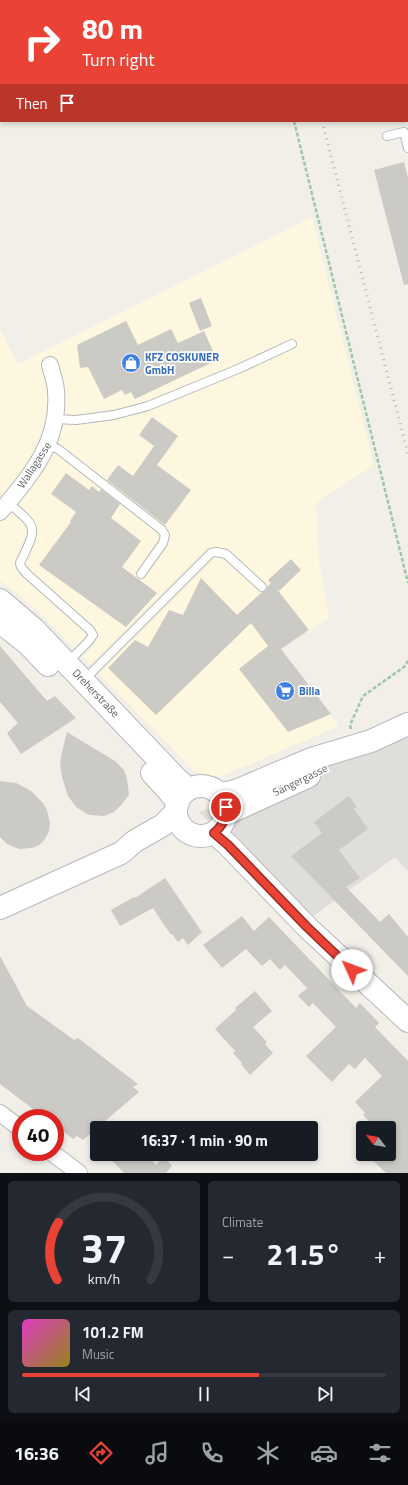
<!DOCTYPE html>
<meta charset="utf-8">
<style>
body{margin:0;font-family:"Titillium Web",sans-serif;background:#242831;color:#f1f3f6;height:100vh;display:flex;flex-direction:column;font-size:15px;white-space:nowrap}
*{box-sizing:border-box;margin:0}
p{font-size:13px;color:#9ea1a6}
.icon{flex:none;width:22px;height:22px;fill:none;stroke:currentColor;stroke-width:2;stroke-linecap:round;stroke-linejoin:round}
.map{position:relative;height:1173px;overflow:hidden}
.details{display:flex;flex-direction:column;gap:8px;padding:8px;background:#0d0f14;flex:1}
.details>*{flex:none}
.banner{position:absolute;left:0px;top:0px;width:408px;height:122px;box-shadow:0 2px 6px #0003;background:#ea4335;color:#fff;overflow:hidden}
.needle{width:26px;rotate:301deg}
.tools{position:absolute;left:356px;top:1121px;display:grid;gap:8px}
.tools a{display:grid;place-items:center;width:40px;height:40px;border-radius:4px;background:#171b24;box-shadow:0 2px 6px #0003;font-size:20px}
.speed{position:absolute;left:12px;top:1109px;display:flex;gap:8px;font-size:20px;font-weight:700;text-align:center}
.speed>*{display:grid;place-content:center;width:52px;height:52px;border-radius:50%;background:#171b24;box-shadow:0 2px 6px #0003;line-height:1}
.speed .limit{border:6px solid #d22;background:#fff;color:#111}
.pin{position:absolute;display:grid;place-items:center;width:34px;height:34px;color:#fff;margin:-17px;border:2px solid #fff;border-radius:50%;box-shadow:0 1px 4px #0007}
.me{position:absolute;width:44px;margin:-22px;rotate:313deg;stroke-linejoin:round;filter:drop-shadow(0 0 3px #0008)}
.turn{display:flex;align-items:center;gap:14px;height:84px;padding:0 16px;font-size:18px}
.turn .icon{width:52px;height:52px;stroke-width:2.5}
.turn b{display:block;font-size:28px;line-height:34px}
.then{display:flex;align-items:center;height:38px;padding:0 16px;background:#0003;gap:8px;font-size:15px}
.big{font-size:30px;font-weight:700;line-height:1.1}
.details .widget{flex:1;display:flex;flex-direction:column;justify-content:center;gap:6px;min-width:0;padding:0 14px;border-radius:6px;background:#242831}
.details .dial{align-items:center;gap:0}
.dial svg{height:104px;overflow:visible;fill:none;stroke:#363941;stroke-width:7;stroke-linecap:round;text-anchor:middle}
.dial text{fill:#f1f3f6;stroke:none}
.song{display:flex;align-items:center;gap:12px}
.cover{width:48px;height:48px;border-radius:6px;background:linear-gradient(135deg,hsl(310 70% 55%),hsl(50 70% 35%))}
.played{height:4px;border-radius:2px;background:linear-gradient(90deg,#ea4335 65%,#363941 65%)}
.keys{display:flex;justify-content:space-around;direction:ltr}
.heat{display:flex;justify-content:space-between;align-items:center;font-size:22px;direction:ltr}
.details .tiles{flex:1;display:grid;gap:8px;grid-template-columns:1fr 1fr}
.widget:last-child{grid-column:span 2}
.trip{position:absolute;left:90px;top:1121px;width:228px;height:40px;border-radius:4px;background:#171b24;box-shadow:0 2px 6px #0003;font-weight:700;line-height:40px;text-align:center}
.tabs{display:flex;height:64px;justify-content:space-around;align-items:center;background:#090b0e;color:#9ea1a6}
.tabs .icon{width:28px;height:28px}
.tabs .current{color:#ea4335}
.tabs b{font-size:18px;color:#f1f3f6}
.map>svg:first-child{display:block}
.commercial{fill:#fef7e0}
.industrial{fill:#e0deda}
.building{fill:#cccac5}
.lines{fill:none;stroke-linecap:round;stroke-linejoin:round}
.lane-casing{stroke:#b5b8bc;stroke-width:10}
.street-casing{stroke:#b5b8bc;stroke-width:18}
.secondary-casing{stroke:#b6babf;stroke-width:24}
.path{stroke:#9cc7a9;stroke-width:2.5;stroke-dasharray:4 2;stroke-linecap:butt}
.lane{stroke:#fff;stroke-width:8}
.street{stroke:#fff;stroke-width:16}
.secondary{stroke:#fff;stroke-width:22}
.rail{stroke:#b6b7b8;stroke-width:3;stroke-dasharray:1 5;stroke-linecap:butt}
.route-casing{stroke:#982c22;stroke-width:10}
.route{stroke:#ea4335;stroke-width:7}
.labels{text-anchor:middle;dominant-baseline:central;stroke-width:3.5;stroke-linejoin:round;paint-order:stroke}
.shop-label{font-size:11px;font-weight:bold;fill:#366cbe;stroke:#fff;text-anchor:start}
.street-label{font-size:11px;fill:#5f6368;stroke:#fff}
</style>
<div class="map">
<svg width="408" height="1173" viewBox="0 0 408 1173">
<rect width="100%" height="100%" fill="#f1efe8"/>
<!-- commercial -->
<path class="commercial" d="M312,217l62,248 -58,38 3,59 10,56 -48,31 58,77 -119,51 -24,-4 -152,-156 -28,-25 -16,-11v-251l18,34z"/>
<!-- industrial -->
<path class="industrial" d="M408,726v145l-13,-14 -91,66 -105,-111 116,-46z"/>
<!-- building -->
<path class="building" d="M404,162l4,16v106l-4,1 -30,-115z
M201,298l11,28 -12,5 -11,-28z
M126,321l12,24 33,-16 7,14 26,-12 13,29 -82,39 -4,-7 -6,3 -3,-5 -18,9 -16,-32 -8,1 -3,-23z
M152,417l26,19 -21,29 34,25 -26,35 -58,-45 11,-15 15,11 21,-30 -15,-11z
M66,473l23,17 3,-4 7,6 2,-3 19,15 -9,14 30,23 -19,26 35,26 -31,34 -87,-62 32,-43 -1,-1 6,-9 -25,-18z
M291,559l10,11 -22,21 -3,-3 33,42 -28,19 50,65 -43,18 -49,-63 29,-23 -17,-23 -95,92 -48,-47 27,-28 13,7 21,-37 14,5 18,-37 36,37 25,-23 4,-1 1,-4 4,-4 -3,-3z
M0,646l47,55 8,-5 21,22 -55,36 -14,-21 11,-10 -18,-21z
M67,732l48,29 9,9 3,9 2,16 -8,10 -7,7 -10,4 -15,-1 -13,-8 -8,-11 -6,-19 -2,-14 2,-11z
M0,781l16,2 8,4 7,4 12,12 4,7 3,13 -1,8 -4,8 -6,6 -7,3 -13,1 -12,-5 -7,-7z
M349,796l8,11 -3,2 14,20 -29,21 21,28 -14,9 34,35 9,-8 19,23v39l-117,-120 31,-23 -8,-11z
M165,878l37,54 -14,13 -5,-7 -5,4 -6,-8 -1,1 -18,-27 -33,18 -9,-16 23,-13 1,1z
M242,916l12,15 15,-14 87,91 4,-5 19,20 -4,4 33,34v112h-22l-20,-19h23v-26h-14l-12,-13 2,-2 -10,-11 27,-26 -17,-18 -10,11 -6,-5 -17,18 -26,-26 30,-29 -23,-24 -4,4 -11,-11 9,-8 -22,-23 -5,5 -10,-11 -8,7 -16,-17 -24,19 -19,-23z
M0,956l27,50 47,34 4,-2 60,46 -5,3 6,5 -56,48 -6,-4 -4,3 -18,-14v-7h-10l-45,-34z
M255,991l17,20 -19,16 14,15 -2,2 8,9 -23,22 -9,-11 1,-1 -9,-10 2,-2 -20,-22 21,-19 -1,-2z
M106,1154h40l10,11 8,-8 8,9 -6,7h-42z"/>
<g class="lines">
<defs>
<path id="lane" d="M387,136l17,-4 4,16
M55,419l21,1 38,-5 34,-9 90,-37 54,-25
M48,445l10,4 104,81 3,5 -2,8 -22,31
M8,503c31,25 29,24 12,60l1,4 6,7 63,56 3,5 -5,7 -21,21
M84,680l127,-127 5,-1 10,2 36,33"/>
<path id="street" d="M0,512c30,-36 60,-69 56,-120 0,-9 -4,-18 -6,-27
M0,1113l21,16
M51,1152l28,21"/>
<path id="secondary" d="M0,600l34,29 142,149 12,11
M0,622l27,21 21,22
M152,773l14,15 12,15
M176 811a25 25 0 1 1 50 0a25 25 0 1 1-50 0Z
M220,794l7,-1 11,-3 73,-31 60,-18 37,-17
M226,814l83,-38
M214,833l14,12 79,82 101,94
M0,908l121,-55 14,-12 28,-16 13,-13"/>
</defs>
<!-- lane casing -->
<use href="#lane" class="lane-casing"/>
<!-- street casing -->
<use href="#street" class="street-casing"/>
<!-- secondary casing -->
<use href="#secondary" class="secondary-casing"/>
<!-- path -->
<path class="path" d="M294,121l114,462
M351,729l-1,-4 13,-29 41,-29 4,-6"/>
<!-- lane -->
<use href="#lane" class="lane"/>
<!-- street -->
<use href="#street" class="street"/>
<!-- secondary -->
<use href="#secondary" class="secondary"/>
<!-- rail -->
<path class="rail" d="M291,0v1
M322,121l86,333"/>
</g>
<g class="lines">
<defs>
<path id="route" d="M226,807c0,12 -3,18 -12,26l14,12 79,82 45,43"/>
</defs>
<!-- route casing -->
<use href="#route" class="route-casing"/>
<!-- route -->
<use href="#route" class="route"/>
</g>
<!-- icons -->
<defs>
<symbol id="shop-disc" viewBox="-11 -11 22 22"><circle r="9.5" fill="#3f7fe0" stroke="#fff"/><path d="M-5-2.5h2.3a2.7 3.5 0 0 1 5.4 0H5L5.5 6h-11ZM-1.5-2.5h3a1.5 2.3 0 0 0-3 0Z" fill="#fff"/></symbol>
<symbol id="supermarket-disc" viewBox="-11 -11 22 22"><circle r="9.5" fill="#3f7fe0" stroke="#fff"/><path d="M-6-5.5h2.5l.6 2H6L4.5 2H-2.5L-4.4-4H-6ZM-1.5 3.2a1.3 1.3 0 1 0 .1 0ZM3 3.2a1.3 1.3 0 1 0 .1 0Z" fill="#fff"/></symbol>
</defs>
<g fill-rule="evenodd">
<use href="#shop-disc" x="120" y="352" width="22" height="22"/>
<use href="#supermarket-disc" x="274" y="680" width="22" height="22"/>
</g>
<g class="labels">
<!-- shop labels -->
<g class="shop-label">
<text x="145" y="357">KFZ COSKUNER<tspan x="145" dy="13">GmbH</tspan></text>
<text x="299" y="691">Billa</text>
</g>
<!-- street labels -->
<g class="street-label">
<text transform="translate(34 465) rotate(-57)">Wallagasse</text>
<text transform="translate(96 693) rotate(46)">Dreherstraße</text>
<text transform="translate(300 780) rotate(-26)">Sängergasse</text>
</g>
</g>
</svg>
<div class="tools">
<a><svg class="needle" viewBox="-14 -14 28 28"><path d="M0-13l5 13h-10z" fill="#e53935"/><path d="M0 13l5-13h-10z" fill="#9ea1a6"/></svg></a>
</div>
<div class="speed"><div class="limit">40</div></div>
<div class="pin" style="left:226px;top:807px;background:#d93025"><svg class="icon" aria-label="arrive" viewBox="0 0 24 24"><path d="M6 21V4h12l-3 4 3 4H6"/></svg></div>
<svg class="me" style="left:352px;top:970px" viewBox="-20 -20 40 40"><circle r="19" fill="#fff"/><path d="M0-13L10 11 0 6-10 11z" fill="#ea4335"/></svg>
<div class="trip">16:37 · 1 min · 90 m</div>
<div class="banner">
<div class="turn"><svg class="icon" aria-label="right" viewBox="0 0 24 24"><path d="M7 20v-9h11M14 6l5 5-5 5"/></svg><div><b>80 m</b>Turn right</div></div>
<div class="then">Then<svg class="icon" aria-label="arrive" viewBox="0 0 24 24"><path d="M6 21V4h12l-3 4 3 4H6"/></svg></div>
</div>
</div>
<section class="details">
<div class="tiles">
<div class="widget dial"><svg viewBox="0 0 100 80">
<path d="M14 69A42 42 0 1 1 86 69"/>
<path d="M14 69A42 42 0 0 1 15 25" stroke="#ea4335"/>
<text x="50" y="56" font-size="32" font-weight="700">37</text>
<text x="50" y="72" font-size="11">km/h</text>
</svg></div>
<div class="widget"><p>Climate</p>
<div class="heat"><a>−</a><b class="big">21.5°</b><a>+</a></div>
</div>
<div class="widget">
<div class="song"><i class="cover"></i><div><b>101.2 FM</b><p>Music</p></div></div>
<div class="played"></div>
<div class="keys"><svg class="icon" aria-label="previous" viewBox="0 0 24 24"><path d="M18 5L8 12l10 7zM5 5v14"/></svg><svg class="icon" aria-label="pause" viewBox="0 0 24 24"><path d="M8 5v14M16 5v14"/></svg><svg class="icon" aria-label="next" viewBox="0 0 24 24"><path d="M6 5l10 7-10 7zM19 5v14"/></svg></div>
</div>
</div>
</section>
<nav class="tabs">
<b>16:36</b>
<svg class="icon current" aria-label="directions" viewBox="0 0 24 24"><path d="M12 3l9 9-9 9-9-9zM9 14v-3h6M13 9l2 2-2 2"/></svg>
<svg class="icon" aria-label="music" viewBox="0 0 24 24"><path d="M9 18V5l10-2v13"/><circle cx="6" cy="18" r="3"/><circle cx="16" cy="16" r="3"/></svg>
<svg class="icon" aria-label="phone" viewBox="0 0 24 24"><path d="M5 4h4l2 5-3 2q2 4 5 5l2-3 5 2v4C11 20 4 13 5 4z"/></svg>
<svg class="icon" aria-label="climate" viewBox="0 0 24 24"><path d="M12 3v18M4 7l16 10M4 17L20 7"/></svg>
<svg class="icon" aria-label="car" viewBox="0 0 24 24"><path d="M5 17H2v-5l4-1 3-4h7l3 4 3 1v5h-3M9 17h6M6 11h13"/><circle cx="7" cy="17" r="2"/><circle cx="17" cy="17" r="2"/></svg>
<svg class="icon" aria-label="filters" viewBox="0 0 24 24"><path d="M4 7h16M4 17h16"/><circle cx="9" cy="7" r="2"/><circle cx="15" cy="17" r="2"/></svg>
</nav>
